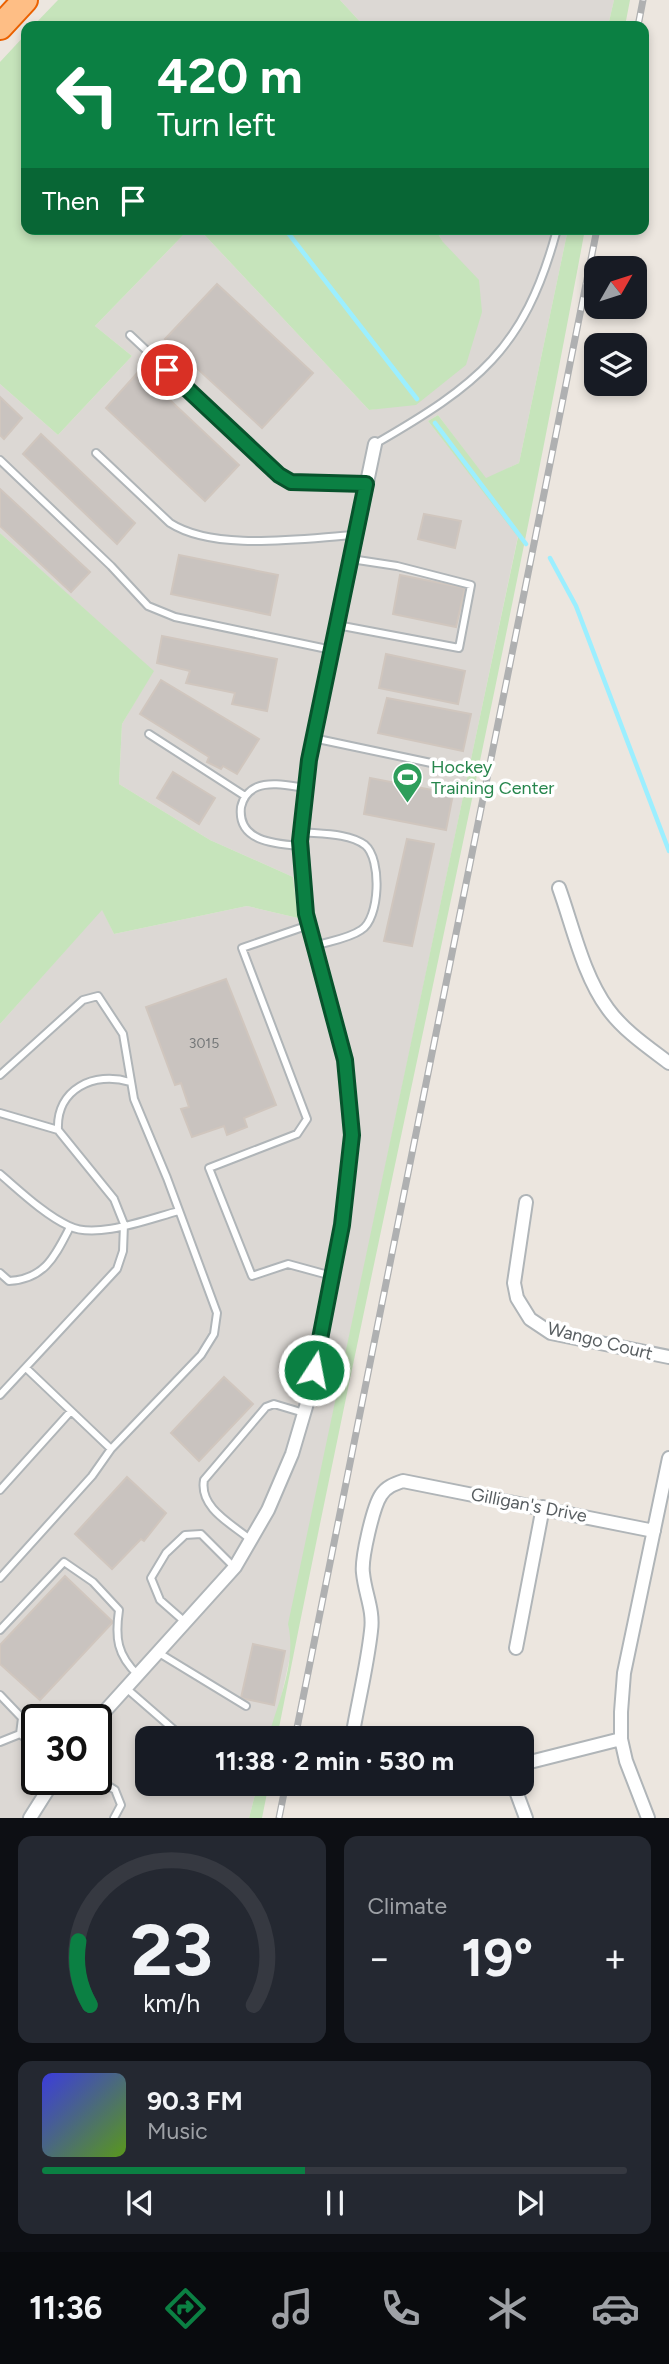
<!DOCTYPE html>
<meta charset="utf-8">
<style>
body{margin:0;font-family:Figtree,sans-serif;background:#242831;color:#f1f3f6;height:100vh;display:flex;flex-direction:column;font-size:26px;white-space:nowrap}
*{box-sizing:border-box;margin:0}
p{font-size:23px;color:#9ea1a6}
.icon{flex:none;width:38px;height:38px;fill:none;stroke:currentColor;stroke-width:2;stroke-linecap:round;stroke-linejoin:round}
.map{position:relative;height:1818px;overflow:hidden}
.panel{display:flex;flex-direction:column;gap:18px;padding:18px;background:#0d0f14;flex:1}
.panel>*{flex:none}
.hud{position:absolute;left:21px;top:21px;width:628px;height:214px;border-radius:14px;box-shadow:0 4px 10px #0003;background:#0b8043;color:#fff;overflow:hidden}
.needle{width:46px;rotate:51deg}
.fabs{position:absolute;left:584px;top:256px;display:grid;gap:14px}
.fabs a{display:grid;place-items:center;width:63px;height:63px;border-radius:14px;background:#171b24;box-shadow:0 4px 10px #0003;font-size:35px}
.speed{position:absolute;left:21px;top:1704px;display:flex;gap:14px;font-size:35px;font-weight:700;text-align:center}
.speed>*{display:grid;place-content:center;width:91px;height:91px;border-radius:50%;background:#171b24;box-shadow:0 4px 10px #0003;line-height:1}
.speed .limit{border:4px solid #111;border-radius:10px;background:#fff;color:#111}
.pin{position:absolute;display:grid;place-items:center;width:60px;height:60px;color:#fff;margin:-30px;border:4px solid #fff;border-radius:50%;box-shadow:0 2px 7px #0007}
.me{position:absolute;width:77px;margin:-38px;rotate:11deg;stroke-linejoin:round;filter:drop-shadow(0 0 5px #0008)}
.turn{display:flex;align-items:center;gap:24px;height:147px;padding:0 21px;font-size:32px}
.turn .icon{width:91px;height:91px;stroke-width:2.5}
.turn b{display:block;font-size:49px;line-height:60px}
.then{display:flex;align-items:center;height:66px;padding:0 21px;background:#0003;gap:14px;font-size:26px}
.big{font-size:52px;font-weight:700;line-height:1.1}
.panel .card{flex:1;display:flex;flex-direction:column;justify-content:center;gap:10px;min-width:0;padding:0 24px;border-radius:14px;background:#242831}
.panel .dial{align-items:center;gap:0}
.dial svg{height:182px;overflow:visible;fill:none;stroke:#363941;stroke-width:7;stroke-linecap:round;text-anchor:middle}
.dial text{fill:#f1f3f6;stroke:none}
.song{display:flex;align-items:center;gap:21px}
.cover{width:84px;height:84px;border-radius:10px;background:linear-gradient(135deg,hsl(240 70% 55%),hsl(90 70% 35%))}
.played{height:7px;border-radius:4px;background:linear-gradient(90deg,#0b8043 45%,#363941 45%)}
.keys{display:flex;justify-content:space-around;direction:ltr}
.heat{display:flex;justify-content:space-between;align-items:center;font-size:38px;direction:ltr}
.panel .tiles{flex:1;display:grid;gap:18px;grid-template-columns:1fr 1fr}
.card:last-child{grid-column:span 2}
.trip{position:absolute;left:135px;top:1726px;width:399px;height:70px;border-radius:14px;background:#171b24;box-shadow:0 4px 10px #0003;font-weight:700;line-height:70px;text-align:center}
.dock{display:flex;height:112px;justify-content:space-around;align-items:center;background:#090b0e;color:#9ea1a6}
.dock .icon{width:49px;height:49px}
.dock .selected{color:#0b8043}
.dock b{font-size:32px;color:#f1f3f6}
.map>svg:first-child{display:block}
.industrial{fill:#dcd8d4;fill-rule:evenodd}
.green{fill:#c6e4bb}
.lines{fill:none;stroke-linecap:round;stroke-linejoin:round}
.stream{stroke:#9cefff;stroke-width:4.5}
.building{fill:#c9c3bf;stroke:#d0c6be;stroke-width:2}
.lane-casing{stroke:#b0b5b8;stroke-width:10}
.street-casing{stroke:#b0b5b8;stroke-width:16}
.highway-casing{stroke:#eb6100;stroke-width:28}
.lane{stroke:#fff;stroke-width:6}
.street{stroke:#fff;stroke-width:12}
.highway{stroke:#febe85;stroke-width:24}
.rail-casing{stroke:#afb0b1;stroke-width:7}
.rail{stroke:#fff;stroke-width:4.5;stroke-dasharray:13;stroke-linecap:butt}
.route-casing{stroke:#07532c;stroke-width:18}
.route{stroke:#0b8043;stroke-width:12}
.labels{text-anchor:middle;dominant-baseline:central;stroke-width:7;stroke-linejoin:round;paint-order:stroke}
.number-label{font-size:14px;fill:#747778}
.leisure-label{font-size:18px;fill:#27864d;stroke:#fff;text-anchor:start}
.street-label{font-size:18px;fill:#585e61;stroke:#fff}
</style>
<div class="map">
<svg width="669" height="1818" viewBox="0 0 669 1818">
<rect width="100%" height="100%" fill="#ece6df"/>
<!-- industrial -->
<path class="industrial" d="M340,0h274l-6,26h-244z
M189,229h10l170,181 20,-3 54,-165 -8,-13h133l-49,234 -33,16 -48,-64 -10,6 90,115 -229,1088 4,19 -17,78 -8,17h-121v45h111l-9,35h-249v-794l102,-115 12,25 133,-28 51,12 -5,-41 -83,-37 -91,-56 3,-60 31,-53 -153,-138v-149l58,51 74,-79 -37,-30zM37,1720h59v60h-59z"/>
<!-- green -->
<path class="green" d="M58,0h282l24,26h-331z
M614,0h16l-5,26h-17z
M26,34v195h163l-94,97 37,30 -74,79 -58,-51v-322z
M199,229h236l8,13 36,38 3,32 -16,53 -50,40 -47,5z
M568,229h17c-93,505 -209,1005 -308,1509h-9c10,-36 29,-76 20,-114l230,-1087 -90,-116 10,-6 48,63 33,-15z
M0,533l154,138 -32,53 -3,60 91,56 83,37 5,41 -51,-12 -133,28 -12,-24 -102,114z
M258,1783h11l-7,35h-13z"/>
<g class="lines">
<!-- stream -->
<path class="stream" d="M285,229l132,170
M435,423l91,121
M550,558l26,48 93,245"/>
</g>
<!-- building -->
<path class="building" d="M217,284l96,89 -51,55 -97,-89z
M139,371l100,94 -34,36 -99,-93z
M0,397l22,21 -18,21 -4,-4z
M41,434l94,89 -18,21 -94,-90z
M0,489l90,83 -19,20 -71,-66z
M424,514l37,7 -6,27 -37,-9z
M179,555l99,20 -8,40 -99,-21z
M400,575l65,13 -9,39 -63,-13z
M162,636l115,23 -10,52 -35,-7 3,-11 -49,-10 4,-12 -33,-8z
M386,654l79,17 -7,33 -79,-16z
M161,680l98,59 -22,35 -14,-8 -2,3 -14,-7 2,-5 -69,-43z
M387,698l84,16 -8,37 -85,-18z
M173,772l42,26 -16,26 -42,-26z
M370,778l83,16 -7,36 -82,-16z
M407,839l27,5 -22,102 -28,-5z
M226,979l50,126 -32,13 3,9 -20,8 -3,-9 -32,11 -11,-28 8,-2 -8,-24 -6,2 -29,-78z
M224,1377l29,27 -54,57 -28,-28z
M127,1477l39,36 -22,28 -3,-2 -29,30 -37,-35z
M65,1576l48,46 -73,78 -40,-36v-19z
M253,1644l32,7 -11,54 -33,-7z"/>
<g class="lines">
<defs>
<path id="lane" d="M130,335l149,140 12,7 75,2
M375,444c102,-59 149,-94 181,-211
M96,453l74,70c45,29 133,15 185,12
M0,460l111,106 37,40 27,11 157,33
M337,625l122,23 12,-63 -74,-19 -46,-7
M149,734l96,62
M313,738l137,29
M301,832c20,2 48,1 64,13 17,14 15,74 -4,85 -13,9 -32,11 -47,16
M301,846c-25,-2 -64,-4 -60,-39 2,-9 7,-16 16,-20 14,-6 34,-1 49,1
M309,925l-67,23 65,171 -10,15 -88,34 43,108 36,-12 44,12
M0,1075l83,-75 15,-4 25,38 11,65 33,79 50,135 -3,21 -13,21 -90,94 -19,27 -92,102
M0,1113l58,17 56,69 10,25 -1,27 -6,18 -117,126
M58,1130c-2,-41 36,-59 72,-48
M0,1174c20,17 45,41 69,52 27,14 82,-8 110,-15
M0,1273l9,8c36,-2 46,-25 61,-54
M26,1368l85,81
M0,1490l71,-79
M251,1540c-19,-16 -52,-32 -47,-60l62,-73 8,-3 30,9
M185,1622l-25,-22 -9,-22 15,-25 19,-18 16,-1 33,33
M0,1630l64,-68 29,20 26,28c-4,28 -2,45 19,65
M159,1653l87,53
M126,1688l54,47
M0,1695l22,23 -2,16
M20,1734l17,13
M0,1742l20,-8
M96,1778l19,12 6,15 -7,13"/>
<path id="street" d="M559,888c14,39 24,87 49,121 16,22 40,38 61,54
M526,1202l-12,81 3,15 13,21 21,14 118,24
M516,1648l27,-141
M96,1721l139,-154 33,-57 24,-56 18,-61 32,-168 10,-90 -7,-75 -39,-146 -5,-73 8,-81 66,-316
M352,1738c6,-36 15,-71 19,-107 3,-21 -6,-37 -8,-58 -2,-14 10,-66 18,-78 5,-8 13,-11 22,-14l251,50
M522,1764l99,-25
M445,1783h1
M513,1783l13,35
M30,1818l24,-38
M648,1818l-22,-57 -5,-22v-27l3,-39 45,-215"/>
<path id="highway" d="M0,27l25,-27"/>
</defs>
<!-- lane casing -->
<use href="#lane" class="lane-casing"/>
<!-- street casing -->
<use href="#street" class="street-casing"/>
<!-- highway casing -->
<use href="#highway" class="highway-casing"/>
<!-- lane -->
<use href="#lane" class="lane"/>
<!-- street -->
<use href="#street" class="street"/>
<!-- highway -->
<use href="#highway" class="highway"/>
<defs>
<path id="rail" d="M638,26l5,-26
M295,1738l302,-1509
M279,1818l7,-35"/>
</defs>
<!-- rail casing -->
<use href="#rail" class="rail-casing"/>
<!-- rail -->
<use href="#rail" class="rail"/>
</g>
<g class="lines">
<defs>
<path id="route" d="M167,370l112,105 12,7 75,2 -57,276 -9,81 6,73 39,146 7,75 -10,90 -28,145"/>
</defs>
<!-- route casing -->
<use href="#route" class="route-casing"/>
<!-- route -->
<use href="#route" class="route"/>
</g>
<!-- icons -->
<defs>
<symbol id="stadium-pin" viewBox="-11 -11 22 30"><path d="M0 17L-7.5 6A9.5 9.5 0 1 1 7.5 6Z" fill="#2e9e5b" stroke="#fff"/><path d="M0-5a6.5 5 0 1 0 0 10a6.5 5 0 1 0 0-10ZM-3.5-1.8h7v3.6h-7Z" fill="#fff"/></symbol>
</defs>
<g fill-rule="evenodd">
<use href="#stadium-pin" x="390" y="760" width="35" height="47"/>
</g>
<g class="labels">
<!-- number labels -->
<g class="number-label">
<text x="204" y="1043">3015</text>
</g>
<!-- leisure labels -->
<g class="leisure-label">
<text x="431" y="767">Hockey<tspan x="431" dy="21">Training Center</tspan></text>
</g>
<!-- street labels -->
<g class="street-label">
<text transform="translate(600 1341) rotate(14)">Wango Court</text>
<text transform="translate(529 1505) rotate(11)">Gilligan's Drive</text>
</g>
</g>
</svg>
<div class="fabs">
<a><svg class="needle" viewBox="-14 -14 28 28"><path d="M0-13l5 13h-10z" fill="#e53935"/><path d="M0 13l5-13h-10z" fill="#9ea1a6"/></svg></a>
<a><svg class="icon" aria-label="layers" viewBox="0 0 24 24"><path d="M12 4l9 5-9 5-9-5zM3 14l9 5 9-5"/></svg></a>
</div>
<div class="speed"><div class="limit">30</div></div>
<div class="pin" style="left:167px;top:370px;background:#d93025"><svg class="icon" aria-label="arrive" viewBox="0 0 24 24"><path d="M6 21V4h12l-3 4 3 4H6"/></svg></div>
<svg class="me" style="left:314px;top:1370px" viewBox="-20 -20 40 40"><circle r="17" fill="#0b8043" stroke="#fff" stroke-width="3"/><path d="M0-11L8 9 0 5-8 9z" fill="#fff"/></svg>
<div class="trip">11:38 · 2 min · 530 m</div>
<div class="hud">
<div class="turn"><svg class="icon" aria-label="left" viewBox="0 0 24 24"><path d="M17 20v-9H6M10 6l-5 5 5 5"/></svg><div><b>420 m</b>Turn left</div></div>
<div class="then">Then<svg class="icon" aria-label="arrive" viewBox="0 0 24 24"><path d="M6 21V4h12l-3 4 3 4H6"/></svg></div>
</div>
</div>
<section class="panel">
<div class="tiles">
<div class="card dial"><svg viewBox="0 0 100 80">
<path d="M14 69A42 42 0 1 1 86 69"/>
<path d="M14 69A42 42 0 0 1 9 41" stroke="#0b8043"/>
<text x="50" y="56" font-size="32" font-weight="700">23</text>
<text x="50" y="72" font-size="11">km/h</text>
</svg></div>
<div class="card"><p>Climate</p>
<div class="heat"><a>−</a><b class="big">19°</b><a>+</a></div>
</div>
<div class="card">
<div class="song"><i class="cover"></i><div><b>90.3 FM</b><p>Music</p></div></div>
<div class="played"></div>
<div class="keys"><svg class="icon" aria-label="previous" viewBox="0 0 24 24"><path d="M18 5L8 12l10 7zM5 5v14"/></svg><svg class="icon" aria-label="pause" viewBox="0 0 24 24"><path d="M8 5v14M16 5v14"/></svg><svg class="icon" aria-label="next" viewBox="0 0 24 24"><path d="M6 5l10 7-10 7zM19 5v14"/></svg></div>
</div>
</div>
</section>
<nav class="dock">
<b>11:36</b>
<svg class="icon selected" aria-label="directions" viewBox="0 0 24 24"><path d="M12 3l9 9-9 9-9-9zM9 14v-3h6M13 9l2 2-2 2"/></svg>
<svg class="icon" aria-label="music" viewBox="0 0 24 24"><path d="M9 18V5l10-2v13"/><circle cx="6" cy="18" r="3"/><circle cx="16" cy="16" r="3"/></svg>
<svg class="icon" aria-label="phone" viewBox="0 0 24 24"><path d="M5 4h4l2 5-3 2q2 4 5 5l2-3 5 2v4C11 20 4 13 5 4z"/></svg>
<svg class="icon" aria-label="climate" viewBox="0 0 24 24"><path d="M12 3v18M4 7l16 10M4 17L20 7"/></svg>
<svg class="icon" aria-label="car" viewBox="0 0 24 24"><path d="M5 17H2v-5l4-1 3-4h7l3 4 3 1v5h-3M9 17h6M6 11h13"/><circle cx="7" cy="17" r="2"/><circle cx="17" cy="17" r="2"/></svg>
</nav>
